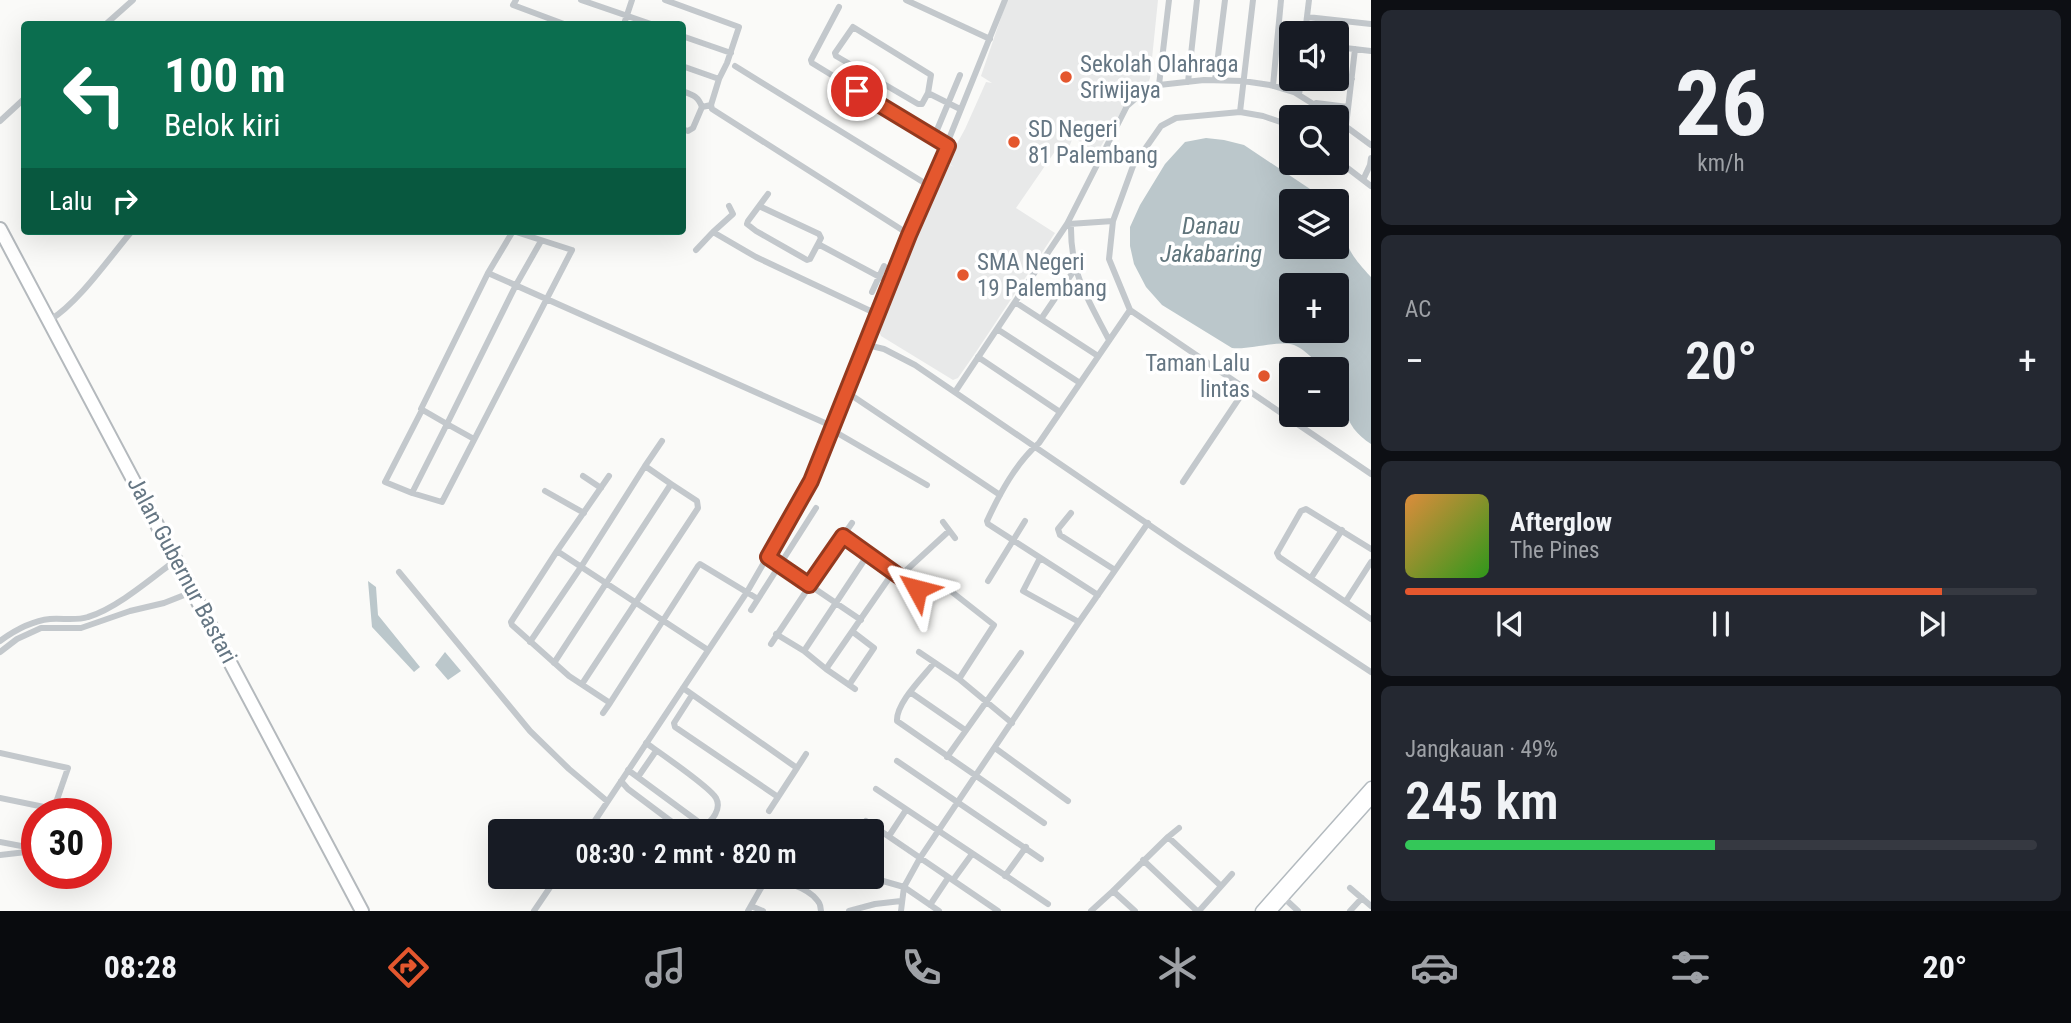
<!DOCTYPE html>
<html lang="id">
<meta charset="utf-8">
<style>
body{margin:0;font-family:"Roboto Condensed",sans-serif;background:#242831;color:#f1f3f6;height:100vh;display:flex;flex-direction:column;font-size:26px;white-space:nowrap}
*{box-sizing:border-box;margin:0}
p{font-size:23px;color:#9ea1a6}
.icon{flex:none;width:38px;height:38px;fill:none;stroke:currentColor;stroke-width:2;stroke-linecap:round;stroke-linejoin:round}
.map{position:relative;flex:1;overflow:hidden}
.sheet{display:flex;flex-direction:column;gap:10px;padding:10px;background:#0d0f14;width:700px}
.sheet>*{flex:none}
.banner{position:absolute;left:21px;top:21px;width:665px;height:214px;border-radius:7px;box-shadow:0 7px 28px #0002;background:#0b6e4f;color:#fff;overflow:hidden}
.tools{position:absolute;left:1279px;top:21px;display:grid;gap:14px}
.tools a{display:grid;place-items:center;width:70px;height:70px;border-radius:7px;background:#171b24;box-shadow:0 7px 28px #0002;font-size:35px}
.speed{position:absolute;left:21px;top:798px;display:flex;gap:14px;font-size:35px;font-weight:700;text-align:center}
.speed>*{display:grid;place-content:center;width:91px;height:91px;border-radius:50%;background:#171b24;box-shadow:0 7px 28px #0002;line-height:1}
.speed .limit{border:10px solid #d22;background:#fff;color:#111}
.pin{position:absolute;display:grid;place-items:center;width:60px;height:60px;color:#fff;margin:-30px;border:4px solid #fff;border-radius:50%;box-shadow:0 2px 7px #0007}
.me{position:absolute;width:77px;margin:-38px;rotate:308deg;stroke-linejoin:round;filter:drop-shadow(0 0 5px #0008)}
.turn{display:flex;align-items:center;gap:24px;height:147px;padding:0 28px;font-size:32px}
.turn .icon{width:91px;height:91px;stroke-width:2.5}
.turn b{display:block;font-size:49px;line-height:60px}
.then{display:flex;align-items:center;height:66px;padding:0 28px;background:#0003;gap:14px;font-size:26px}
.big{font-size:52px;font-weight:600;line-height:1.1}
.sheet .tile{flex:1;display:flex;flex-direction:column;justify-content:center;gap:10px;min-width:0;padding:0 24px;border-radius:10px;background:#242831}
.sheet .dial{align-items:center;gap:0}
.dial b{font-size:91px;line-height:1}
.song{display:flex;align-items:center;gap:21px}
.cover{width:84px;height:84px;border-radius:10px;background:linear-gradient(135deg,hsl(30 70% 55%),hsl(110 70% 35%))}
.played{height:7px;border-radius:4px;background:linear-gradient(90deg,#e4572e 85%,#363941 85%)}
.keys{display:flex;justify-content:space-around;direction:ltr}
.heat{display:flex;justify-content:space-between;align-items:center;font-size:38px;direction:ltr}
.charge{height:10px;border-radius:5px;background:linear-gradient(90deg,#34c759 49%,#363941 0)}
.trip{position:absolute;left:488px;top:819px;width:396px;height:70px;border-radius:7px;background:#171b24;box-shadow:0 7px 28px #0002;font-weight:600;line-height:70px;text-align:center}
.tab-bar{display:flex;height:112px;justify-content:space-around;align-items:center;background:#090b0e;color:#9ea1a6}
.tab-bar .icon{width:49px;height:49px}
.tab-bar .active{color:#e4572e}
.tab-bar b{font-size:32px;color:#f1f3f6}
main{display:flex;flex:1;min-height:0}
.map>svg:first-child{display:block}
.built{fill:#e8e9e9}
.water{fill:#bbc7cb;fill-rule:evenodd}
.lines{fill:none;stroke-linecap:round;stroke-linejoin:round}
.secondary-casing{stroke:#b3babf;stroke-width:13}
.highway-casing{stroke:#b4b9bd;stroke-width:16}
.street{stroke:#c3c8cc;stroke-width:6}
.secondary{stroke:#fff;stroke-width:10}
.highway{stroke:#fff;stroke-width:12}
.route-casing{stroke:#94391e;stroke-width:18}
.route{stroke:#e4572e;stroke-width:12}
.poi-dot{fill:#e4572e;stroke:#fff;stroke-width:2.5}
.labels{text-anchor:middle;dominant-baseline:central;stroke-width:7;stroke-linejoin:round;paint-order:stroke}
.poi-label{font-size:23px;fill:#657683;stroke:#fff;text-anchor:start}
.street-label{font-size:23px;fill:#657683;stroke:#fff}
.water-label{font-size:24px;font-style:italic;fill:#60757c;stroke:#fff}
</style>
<main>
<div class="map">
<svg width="1371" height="911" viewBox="0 0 1371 911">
<rect width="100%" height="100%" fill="#fafaf8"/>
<!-- built -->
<path class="built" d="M1007,0h151l-8,78 -3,8 -25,24 -25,43 -24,-16 -5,13 -10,-3 -42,61 39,25 -79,119 -18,26 -5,2 -72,-44 -3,-7 68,-166 8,4 -7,-5 18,-33 21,-47 6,1 -11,-7z"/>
<!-- water -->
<path class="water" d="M1206,138l18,2 20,5 84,56h-36v46h45v-38l4,3c6,35 5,38 30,65v167c-13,-8 -24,-21 -26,-36 -1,-14 3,-20 -8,-31v-8c-20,0 -26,-17 -43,-24 -17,-5 -43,5 -62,3l-70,-43 -16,-18 -12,-23 -4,-18v-19l10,-22 25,-41 20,-22zM1292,285h45v46h-45z
M368,581l8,6 2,28 42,52 -6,5 -42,-45z
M445,652l16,19 -13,9 -13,-15z"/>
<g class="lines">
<defs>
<path id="secondary" d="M1261,911l110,-124
M1271,911l100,-112"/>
<path id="highway" d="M0,229l362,682"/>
</defs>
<!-- secondary casing -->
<use href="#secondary" class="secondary-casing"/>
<!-- highway casing -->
<use href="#highway" class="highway-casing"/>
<!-- street -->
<path class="street" d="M516,0l-3,5 51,19
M581,0l70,24
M665,0l74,27 -12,36 -8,16
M906,0l84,39
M839,7l-28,53 1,3 136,83
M1307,17l64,7
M106,24l27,-24
M624,24l8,-24
M1305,33l4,-33
M682,36l49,17
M1337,47l34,4
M682,66l37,13 -8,26 1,4 198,126
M735,66l196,121
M1337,76l15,3
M1215,80l10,-80
M1188,82l9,-82
M1159,85l10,-85
M1273,86l8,-86
M682,91c11,4 16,5 20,16l9,-2
M928,93l3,-18 -78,-48 -18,26 1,3 82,48h4l6,-11 32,16
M1299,95l2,-16
M1316,103l32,4
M1240,112l13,-112
M1337,120l34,25
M0,121l24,-22
M1292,126l-29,-10 -23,-4 -64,6 -15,8 -28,40 -20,55 -4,38 21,51 241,164
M1346,126l9,-77
M682,129l6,2 5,-3 9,-21
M937,130l23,-55
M1337,160l34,26
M1363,180l7,-15 1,-7
M768,194l-20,27 -1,3 9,7 51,29 3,-1 8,-15 73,39
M729,206l4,8 -20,18 43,25 123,58
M759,206l60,28 2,4 -3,6
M1069,224l44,-3
M1071,224c-1,50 16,73 38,116
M696,250l17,-18
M488,273l346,154
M872,292l12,-26
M1015,302l83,54
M1041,319l34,-50
M50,320c29,-18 59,-62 82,-89
M997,329l83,54
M867,345l17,4 31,16 268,183 188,124
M978,357l82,55
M955,392l112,-168 60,-118 16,-14 16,-7 45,-5 39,1 27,4 24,7 40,25
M848,393l152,102
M832,430l95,55
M474,439l-27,-15 -35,69 30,9 130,-252 -59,-19 -25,42 -67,136 26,15 69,-139 25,-44
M645,466l17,-25
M583,476l18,12
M1183,482l63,-94
M545,491l39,22
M412,493l-27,-11 37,-72
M1071,513l-13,16 2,6 55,35
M943,522l12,16
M843,536l9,-13
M1371,549l-65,-40 -5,2 -24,42 2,4 92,62
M557,551l52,-75
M768,557l93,63
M1040,558l-17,33 56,31
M894,571l6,5 49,-45
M399,572l131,159 39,38 38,32
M900,576l17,13
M1311,578l31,-48
M988,581l37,-60
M952,592l42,33 -35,54
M1098,595l-110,-71 -1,-3c13,-28 29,-58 52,-78l91,-133
M1346,601l25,-39
M751,610l65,-102
M776,634l28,17
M0,641c15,-11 31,-20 50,-22 13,-1 26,2 38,-2 28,-8 64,-39 88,-57
M530,642l51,-75 64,-101 26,18
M771,644l72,-108 51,35 -68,98 29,20
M708,650c-50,-33 -101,-66 -151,-99l-46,71 1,3 57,51 41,27 88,-137 2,-2 58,35
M0,652l17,-13 24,-11h40l49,-17 34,-8 28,-11
M919,652l40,27 53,44
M554,663l117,-179 26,17 1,7 -116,176
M934,663c-11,14 -38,40 -37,58l147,102
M826,669l-22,-18 65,-98
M849,685l25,-37 -21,-16
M683,688l114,80 -28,43
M910,692l55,38
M692,695l-18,28 1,4 103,70
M603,713l7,-10
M995,748l73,53
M0,753l68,15 -16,46
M947,757l74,-104
M897,761l144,98
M797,768l9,-14
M628,770l76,56c8,-5 18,-17 12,-28 -6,-11 -56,-45 -70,-55
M638,777l18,-26
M621,781l7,8 56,42
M876,789l172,115
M0,798l54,11
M866,821l132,90
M588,831l159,-239 64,-111 194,-481
M889,836l17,-26
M1168,837l11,-9
M0,842l37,7
M0,855l35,-4
M1143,860l54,51
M872,876l11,5 21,6 35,24
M1005,876l21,-29
M744,877h1
M953,880l19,-26
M1350,888l21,18
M1113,891l55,-54 53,49
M1283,897l15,14
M930,905l18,-27
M751,906l12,5
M534,911l23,-34
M748,911l17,-30c12,-5 44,8 52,19 4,4 3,6 4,11
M849,911l26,-7 26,-3
M901,911l3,-24 16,-29 159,-236 69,-99
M1091,911l22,-20 22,20
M1199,911l33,-37
M1350,911l12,-13"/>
<!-- secondary -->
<use href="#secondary" class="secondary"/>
<!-- highway -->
<use href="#highway" class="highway"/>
</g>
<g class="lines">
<defs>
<path id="route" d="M857,91l91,55 -39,89 -98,246 -43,76 41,28 34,-49 74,53"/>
</defs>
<!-- route casing -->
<use href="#route" class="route-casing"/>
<!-- route -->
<use href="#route" class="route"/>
</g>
<!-- markers -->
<g class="poi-dot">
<circle cx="1066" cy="77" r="7"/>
<circle cx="1014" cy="142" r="7"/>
<circle cx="963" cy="275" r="7"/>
<circle cx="1264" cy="376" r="7"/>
</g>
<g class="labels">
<!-- poi labels -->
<g class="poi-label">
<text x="1080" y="64">Sekolah Olahraga<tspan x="1080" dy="26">Sriwijaya</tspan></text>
<text x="1028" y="129">SD Negeri<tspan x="1028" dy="26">81 Palembang</tspan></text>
<text x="977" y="262">SMA Negeri<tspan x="977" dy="26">19 Palembang</tspan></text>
<text x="1250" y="363" text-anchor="end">Taman Lalu<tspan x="1250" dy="26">lintas</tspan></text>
</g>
<!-- street labels -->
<g class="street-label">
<text transform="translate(182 570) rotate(62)">Jalan Gubernur Bastari</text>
</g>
<!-- water labels -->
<g class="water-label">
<text x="1211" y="226">Danau<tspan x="1211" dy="28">Jakabaring</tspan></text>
</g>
</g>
</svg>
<div class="tools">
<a><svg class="icon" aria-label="sound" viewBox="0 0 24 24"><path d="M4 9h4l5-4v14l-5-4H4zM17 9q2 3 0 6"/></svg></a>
<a><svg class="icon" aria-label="search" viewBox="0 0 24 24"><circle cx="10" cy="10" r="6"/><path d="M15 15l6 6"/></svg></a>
<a><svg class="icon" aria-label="layers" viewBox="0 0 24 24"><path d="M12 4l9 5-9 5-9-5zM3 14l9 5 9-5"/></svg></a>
<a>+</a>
<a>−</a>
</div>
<div class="speed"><div class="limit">30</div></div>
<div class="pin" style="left:857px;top:91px;background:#d93025"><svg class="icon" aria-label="arrive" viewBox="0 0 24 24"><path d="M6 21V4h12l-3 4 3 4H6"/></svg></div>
<svg class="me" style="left:917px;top:589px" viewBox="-20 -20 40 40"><path d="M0-17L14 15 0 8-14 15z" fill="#e4572e" stroke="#fff" stroke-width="4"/></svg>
<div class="trip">08:30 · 2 mnt · 820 m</div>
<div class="banner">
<div class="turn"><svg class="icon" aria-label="left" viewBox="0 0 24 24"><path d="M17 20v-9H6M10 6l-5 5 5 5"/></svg><div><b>100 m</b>Belok kiri</div></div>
<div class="then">Lalu<svg class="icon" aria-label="right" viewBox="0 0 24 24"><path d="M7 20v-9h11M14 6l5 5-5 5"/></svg></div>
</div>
</div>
<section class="sheet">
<div class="tile dial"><b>26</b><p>km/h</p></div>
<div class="tile"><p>AC</p>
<div class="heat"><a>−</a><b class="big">20°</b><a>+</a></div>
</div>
<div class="tile">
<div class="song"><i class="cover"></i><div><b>Afterglow</b><p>The Pines</p></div></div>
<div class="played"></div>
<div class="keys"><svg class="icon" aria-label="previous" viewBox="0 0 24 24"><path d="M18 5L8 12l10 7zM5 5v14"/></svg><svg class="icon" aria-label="pause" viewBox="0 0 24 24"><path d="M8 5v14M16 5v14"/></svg><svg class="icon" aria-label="next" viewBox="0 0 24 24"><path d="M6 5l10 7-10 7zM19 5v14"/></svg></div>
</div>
<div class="tile"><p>Jangkauan · 49%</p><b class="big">245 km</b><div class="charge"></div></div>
</section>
</main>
<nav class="tab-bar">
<b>08:28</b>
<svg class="icon active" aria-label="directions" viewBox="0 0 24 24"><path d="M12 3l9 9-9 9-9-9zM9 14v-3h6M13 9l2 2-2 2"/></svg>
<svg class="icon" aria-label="music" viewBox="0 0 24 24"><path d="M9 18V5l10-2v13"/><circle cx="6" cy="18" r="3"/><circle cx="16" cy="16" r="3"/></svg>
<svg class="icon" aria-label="phone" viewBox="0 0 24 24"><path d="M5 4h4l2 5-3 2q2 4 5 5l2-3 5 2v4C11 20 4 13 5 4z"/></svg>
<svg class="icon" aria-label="climate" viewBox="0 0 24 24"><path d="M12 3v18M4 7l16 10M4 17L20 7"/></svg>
<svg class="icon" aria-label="car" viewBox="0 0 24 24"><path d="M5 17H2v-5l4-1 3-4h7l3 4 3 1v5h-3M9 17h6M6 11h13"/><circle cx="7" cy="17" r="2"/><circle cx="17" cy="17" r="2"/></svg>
<svg class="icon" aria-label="filters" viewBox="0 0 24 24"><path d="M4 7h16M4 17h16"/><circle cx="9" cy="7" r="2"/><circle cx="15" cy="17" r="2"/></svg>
<b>20°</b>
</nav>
